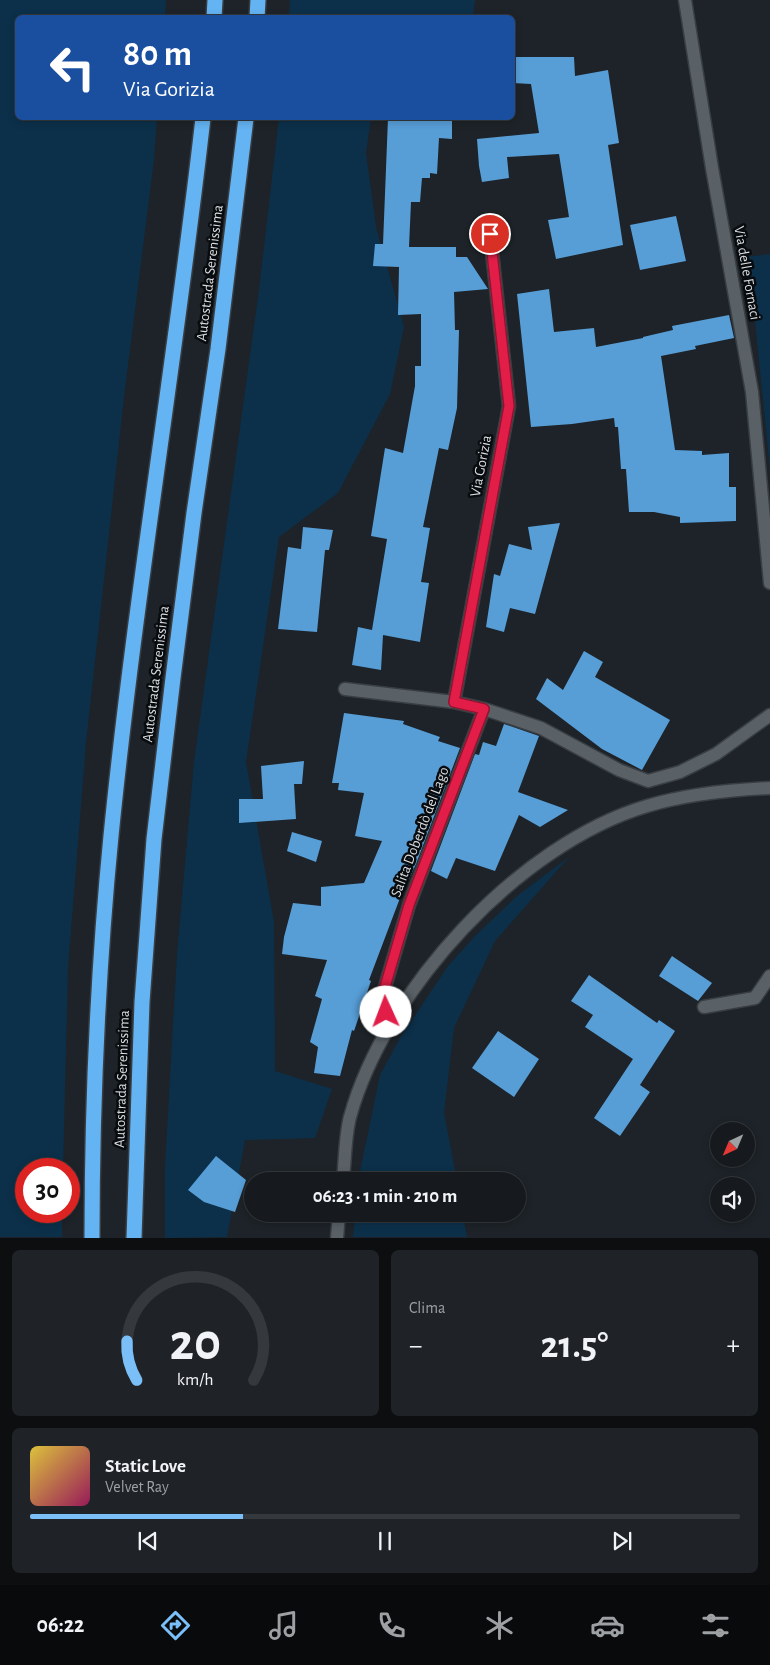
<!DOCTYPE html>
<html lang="it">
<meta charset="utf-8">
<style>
body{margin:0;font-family:"Alegreya Sans",sans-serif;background:#1f2327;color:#f1f3f6;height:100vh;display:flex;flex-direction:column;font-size:19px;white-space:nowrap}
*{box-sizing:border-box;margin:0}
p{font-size:16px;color:#9ea1a4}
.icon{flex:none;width:28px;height:28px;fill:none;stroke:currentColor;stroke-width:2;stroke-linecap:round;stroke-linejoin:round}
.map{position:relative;height:1238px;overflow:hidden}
.drawer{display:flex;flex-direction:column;gap:12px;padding:12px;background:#0c0e10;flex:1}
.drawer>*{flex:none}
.guide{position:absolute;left:15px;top:15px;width:500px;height:105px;border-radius:8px;box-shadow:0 2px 8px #0003,0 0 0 1px #35383c;background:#1a4fa0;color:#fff;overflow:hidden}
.needle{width:32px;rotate:224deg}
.buttons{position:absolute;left:710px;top:1122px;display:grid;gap:10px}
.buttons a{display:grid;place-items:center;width:45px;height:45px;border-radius:50%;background:#161a1e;box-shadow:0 2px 8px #0003,0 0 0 1px #35383c;font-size:25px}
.speed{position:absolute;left:15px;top:1158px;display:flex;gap:10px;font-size:25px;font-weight:700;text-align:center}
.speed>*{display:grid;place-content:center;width:65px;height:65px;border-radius:50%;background:#161a1e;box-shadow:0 2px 8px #0003,0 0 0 1px #35383c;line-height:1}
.speed .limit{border:8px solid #d22;background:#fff;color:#111}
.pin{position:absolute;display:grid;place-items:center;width:42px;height:42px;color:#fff;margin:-21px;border:2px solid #fff;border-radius:50%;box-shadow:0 1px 5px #0007}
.me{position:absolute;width:55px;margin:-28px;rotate:358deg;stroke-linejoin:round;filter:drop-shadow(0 0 4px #0008)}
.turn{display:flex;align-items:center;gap:18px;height:105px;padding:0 25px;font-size:22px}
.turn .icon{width:65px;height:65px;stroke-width:2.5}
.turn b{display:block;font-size:35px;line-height:42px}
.big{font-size:38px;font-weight:700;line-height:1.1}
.drawer .widget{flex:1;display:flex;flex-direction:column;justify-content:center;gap:8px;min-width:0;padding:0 18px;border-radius:8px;background:#1f2327}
.drawer .dial{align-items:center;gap:0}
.dial svg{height:130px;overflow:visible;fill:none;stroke:#35383c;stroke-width:7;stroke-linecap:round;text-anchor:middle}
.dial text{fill:#f1f3f6;stroke:none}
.song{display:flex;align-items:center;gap:15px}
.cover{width:60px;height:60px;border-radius:8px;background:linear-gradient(135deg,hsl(50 70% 55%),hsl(330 70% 35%))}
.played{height:5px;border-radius:2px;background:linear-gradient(90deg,#7abff8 30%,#35383c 30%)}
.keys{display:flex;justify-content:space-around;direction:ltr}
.heat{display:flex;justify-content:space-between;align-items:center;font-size:28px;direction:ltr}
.drawer .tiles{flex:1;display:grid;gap:12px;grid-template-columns:1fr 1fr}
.widget:last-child{grid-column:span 2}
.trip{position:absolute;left:244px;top:1172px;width:282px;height:50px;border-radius:25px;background:#161a1e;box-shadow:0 2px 8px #0003,0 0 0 1px #35383c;font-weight:700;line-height:50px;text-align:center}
.tabs{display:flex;height:80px;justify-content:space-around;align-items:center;background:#090a0c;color:#9ea1a4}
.tabs .icon{width:35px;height:35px}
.tabs .current{color:#7abff8}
.tabs b{font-size:22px;color:#f1f3f6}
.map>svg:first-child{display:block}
.green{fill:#0c304a}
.building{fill:#579ed7}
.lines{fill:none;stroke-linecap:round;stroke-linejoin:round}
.lane-casing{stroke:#393e43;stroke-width:15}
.street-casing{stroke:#393e43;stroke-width:15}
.secondary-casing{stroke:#393e43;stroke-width:15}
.highway-casing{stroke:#393e43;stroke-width:18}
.lane{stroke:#596167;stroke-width:12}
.street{stroke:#596167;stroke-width:12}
.secondary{stroke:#596167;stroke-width:12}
.highway{stroke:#64b3f3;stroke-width:15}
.route-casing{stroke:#92132f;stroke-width:12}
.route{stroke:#e11d48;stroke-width:9}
.labels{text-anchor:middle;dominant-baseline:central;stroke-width:5;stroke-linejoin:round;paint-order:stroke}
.street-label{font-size:15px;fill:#d9dde1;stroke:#090c0e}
</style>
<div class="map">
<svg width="770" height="1238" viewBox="0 0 770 1238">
<rect width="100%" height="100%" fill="#1d2328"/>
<!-- green -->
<path class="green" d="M0,0h166l-1,17 -147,1v100h139l-3,42 -30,237 -38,346 -18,225 -5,201h-37v42h36v26h-62z
M290,0h185l-2,17h-184z
M279,118h92l-5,35 10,74 28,100 -14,67 -52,99 -59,44 -33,225 28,160 1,149 57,18 -17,49 -70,2 -18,97 -62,1v-71l12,-213 17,-192 65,-472z
M770,254v215l-16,-158 -9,-54z
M569,857l-74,84 -41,87 -10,85 13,68h-99l22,-106 20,-37 48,-72 27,-30 42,-40z
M355,1214h108l4,23h-114z"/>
<!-- building -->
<path class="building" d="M512,57h62l1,19 33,-6 11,73 -11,2 15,100 -67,14 -8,-39 21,-3 -10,-63 -52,3 2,21 -27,4 -3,-16 -2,-27 62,-6 -8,-49 -19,-1z
M388,118h64v21l-13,-1 -2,36 -7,-1v5h-8l-2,24h-9l-2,45h47v10h11l21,32 -34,3 1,38h4l-2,78 -9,42 -9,-2 -16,79 7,1 -9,54 8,1 -9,59 -37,-7 -2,35 -29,-5 6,-38 14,3 13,-79 2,-12 -16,-3 14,-88 18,5 12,-67v-20h6v-52l-23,1 1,-48 -26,-1 2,-22h8z
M676,216l10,45 -46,9 -10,-45z
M549,289l5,43 40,-4 2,19 47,-9v-1l30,-7 -1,-4 57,-11 5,23 -39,8 1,3 -35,7 14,94 27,1v4l27,-2v34h7v34l-56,2v-6l-26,-5h-25l-3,-43h-5l-3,-42h-3l-1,-9 -42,6 -41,3 -14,-133z
M560,523l-25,91 -25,-6 -6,24 -18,-5 8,-53 6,2 9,-32 23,6 -4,-23z
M303,527l30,3 -4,20h-4l-8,82 -39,-3 10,-82 13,2z
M584,651l19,11 -8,15 75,43 -28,50 -40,-21 -66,-50 11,-21 16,12z
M344,713l60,8 -1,3 37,13 -2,4 22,7 -44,116 -16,34 -31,82 2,1 -17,50 -2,-1 -12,46 -26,-3 4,-26 -8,-5 12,-43 -7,-3 12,-36 -45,-6 2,-17 9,-34 28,3v-19l43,-4 18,-42 -27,-5 9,-43 -26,-3 1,-7h-7z
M504,724l35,12 -21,56 50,18 -28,17 -21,-12 -24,56 -39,-13 -9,21 -16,-8 44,-117 4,1 4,-13 13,4z
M304,761l-2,23h-8l2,35 -57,4v-24h24l-2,-33z
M292,832l30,9 -6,21 -29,-11z
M672,956l40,27 -14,18 -39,-25z
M589,975l68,48 2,-3 16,11 -35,54 10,7 -30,44 -26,-18 39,-59 -48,-32 8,-12 -22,-14z
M498,1031l41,28 -25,38 -42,-29z
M216,1156l30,24 -11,32 -31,-10 -16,-12z"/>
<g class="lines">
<defs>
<path id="lane" d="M704,1007l51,-9 15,-22"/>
<path id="street" d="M685,0l27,168 40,224 18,191
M345,689l109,13 30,7 57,19 78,42 29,11 32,-9 36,-18 54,-39
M454,702l55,-296 -19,-172
M390,1026l-8,-29 27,-92 75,-196"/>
<path id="secondary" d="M343,1181c2,-20 2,-45 7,-64 35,-127 169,-273 297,-311 40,-12 81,-16 123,-18
M337,1238l2,-24"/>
<path id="highway" d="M214,18l1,-18
M257,18l1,-18
M92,1238c0,-134 6,-269 19,-402 24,-240 65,-478 92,-718
M134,1238l8,-236 12,-163 19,-161 21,-165 24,-164 28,-231"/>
</defs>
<!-- lane casing -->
<use href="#lane" class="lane-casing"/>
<!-- street casing -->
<use href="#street" class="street-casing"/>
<!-- secondary casing -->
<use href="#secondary" class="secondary-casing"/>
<!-- highway casing -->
<use href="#highway" class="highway-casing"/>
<!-- lane -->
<use href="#lane" class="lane"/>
<!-- street -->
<use href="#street" class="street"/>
<!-- secondary -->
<use href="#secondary" class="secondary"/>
<!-- highway -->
<use href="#highway" class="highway"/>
</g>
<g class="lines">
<defs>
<path id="route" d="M386,1012l-4,-15 27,-92 75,-196 -30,-7 55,-296 -19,-172"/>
</defs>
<!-- route casing -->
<use href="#route" class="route-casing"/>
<!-- route -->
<use href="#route" class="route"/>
</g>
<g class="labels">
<!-- street labels -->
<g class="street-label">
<text transform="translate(210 273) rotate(-83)">Autostrada Serenissima</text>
<text transform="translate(747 273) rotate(80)">Via delle Fornaci</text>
<text transform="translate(481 466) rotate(-79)">Via Gorizia</text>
<text transform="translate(156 674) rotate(-83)">Autostrada Serenissima</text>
<text transform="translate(420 832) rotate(-69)">Salita Doberdò del Lago</text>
<text transform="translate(122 1079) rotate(-88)">Autostrada Serenissima</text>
</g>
</g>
</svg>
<div class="buttons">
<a><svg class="needle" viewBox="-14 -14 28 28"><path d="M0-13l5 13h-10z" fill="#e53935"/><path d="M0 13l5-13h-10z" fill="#9ea1a4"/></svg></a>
<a><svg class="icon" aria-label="sound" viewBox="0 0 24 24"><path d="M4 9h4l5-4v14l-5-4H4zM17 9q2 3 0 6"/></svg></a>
</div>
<div class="speed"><div class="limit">30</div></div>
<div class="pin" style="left:490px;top:234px;background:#d93025"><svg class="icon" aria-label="arrive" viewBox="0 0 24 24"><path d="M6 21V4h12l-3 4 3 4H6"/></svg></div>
<svg class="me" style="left:386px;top:1012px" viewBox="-20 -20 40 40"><circle r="19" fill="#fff"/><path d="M0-13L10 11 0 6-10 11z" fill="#e11d48"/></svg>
<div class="trip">06:23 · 1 min · 210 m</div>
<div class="guide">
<div class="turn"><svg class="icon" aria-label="left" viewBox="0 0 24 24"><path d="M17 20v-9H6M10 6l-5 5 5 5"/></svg><div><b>80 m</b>Via Gorizia</div></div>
</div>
</div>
<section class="drawer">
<div class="tiles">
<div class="widget dial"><svg viewBox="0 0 100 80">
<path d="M14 69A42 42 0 1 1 86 69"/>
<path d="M14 69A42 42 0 0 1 8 45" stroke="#7abff8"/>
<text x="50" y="56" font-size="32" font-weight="700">20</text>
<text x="50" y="72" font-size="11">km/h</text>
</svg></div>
<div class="widget"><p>Clima</p>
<div class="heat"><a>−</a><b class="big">21.5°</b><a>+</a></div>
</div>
<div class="widget">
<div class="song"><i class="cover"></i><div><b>Static Love</b><p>Velvet Ray</p></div></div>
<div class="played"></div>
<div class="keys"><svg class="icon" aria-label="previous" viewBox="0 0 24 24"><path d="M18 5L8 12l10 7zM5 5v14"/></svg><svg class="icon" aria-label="pause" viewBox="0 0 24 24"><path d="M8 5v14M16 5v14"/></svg><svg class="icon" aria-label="next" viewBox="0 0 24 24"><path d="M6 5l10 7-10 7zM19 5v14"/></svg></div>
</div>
</div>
</section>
<nav class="tabs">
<b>06:22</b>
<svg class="icon current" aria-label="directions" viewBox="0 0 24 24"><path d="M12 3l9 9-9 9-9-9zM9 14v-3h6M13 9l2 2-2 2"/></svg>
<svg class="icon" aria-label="music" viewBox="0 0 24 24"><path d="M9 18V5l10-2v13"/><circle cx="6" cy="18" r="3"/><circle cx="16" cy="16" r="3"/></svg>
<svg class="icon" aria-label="phone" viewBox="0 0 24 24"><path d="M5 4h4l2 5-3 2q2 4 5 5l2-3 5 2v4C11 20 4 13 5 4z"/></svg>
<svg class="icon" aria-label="climate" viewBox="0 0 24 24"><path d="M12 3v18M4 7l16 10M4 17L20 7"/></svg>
<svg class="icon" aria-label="car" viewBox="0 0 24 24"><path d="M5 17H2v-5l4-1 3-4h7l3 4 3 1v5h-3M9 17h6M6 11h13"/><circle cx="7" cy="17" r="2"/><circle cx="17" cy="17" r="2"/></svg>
<svg class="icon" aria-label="filters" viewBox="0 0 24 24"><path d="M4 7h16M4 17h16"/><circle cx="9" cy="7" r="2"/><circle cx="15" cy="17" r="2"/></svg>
</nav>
